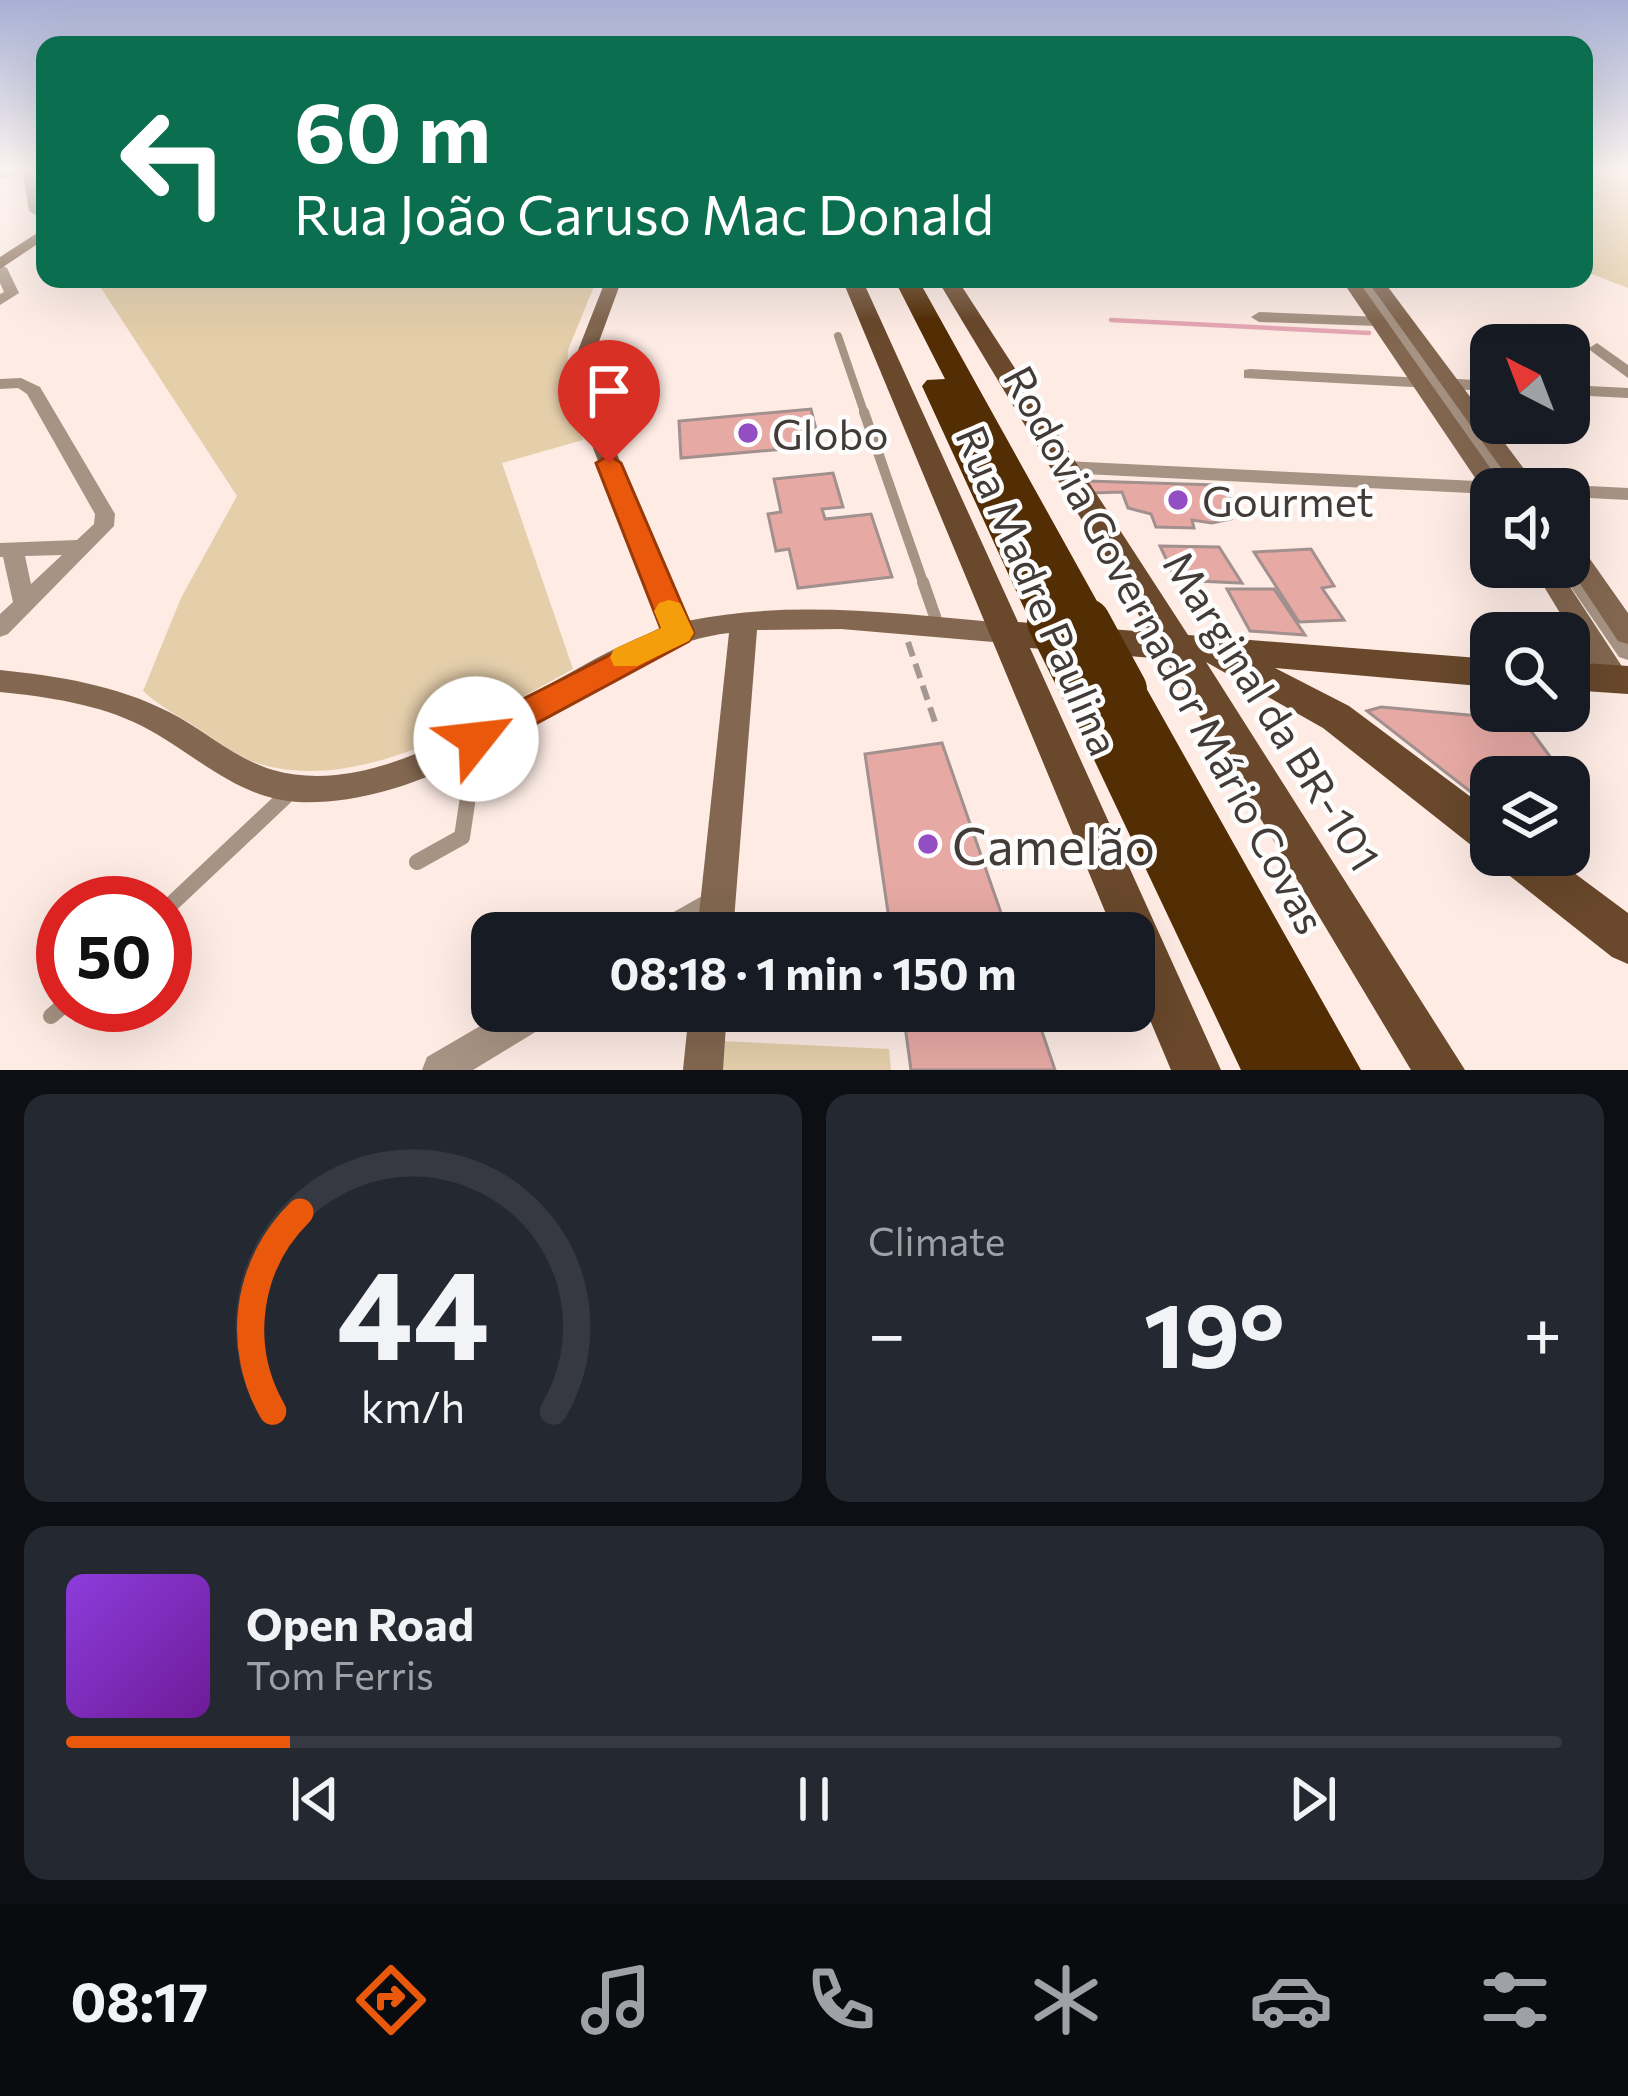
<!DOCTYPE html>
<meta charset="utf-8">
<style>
body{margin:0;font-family:Commissioner,sans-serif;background:#242831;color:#f1f3f6;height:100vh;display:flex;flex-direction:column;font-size:45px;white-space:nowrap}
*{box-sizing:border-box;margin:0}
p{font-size:39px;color:#9ea1a6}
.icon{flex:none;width:66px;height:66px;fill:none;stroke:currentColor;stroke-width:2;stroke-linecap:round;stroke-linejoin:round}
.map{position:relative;height:1070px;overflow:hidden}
.drawer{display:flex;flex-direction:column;gap:24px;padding:24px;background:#0d0f14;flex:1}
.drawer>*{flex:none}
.guide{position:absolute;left:36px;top:36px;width:1557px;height:252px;border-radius:24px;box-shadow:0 12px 48px #0002;background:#0b6e4f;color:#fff;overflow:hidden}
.needle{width:78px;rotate:318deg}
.fabs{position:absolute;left:1470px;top:324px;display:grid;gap:24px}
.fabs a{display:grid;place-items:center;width:120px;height:120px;border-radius:24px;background:#171b24;box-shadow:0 12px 48px #0002;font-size:60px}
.speed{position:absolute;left:36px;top:876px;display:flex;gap:24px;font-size:60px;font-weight:700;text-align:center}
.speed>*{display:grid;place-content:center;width:156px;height:156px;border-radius:50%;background:#171b24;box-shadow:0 12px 48px #0002;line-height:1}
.speed .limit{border:18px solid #d22;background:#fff;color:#111}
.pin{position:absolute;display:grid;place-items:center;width:102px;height:102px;color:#fff;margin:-123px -51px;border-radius:50% 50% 50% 0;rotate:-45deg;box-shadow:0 0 12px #0007}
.pin .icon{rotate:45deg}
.me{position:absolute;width:132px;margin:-66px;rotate:61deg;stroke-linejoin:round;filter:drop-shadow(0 0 9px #0008)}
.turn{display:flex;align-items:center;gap:42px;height:252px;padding:0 60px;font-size:54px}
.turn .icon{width:156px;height:156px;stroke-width:2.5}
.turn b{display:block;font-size:84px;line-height:102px}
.big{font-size:90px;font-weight:700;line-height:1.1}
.drawer .tile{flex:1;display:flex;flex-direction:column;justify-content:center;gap:18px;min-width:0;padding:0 42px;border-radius:24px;background:#242831}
.drawer .dial{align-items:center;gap:0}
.dial svg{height:312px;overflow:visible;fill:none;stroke:#363941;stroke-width:7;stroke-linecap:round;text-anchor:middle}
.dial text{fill:#f1f3f6;stroke:none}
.song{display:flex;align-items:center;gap:36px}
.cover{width:144px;height:144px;border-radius:18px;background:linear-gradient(135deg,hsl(270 70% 55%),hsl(280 70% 35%))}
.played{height:12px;border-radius:6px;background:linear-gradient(90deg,#ea580c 15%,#363941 15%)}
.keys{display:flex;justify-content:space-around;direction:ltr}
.heat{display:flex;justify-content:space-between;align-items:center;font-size:66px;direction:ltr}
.drawer .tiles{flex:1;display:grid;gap:24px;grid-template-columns:1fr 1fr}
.tile:last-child{grid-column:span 2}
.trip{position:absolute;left:471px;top:912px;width:684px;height:120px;border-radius:24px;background:#171b24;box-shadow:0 12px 48px #0002;font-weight:700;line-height:120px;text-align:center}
.dock{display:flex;height:192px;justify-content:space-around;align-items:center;background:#090b0e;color:#9ea1a6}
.dock .icon{width:84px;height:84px}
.dock .on{color:#ea580c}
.dock b{font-size:54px;color:#f1f3f6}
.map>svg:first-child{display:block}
.green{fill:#e5cfab}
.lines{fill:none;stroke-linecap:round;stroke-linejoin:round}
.stream{stroke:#e5a7b4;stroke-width:4.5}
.building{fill:#e7a9a4;stroke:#a1908e;stroke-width:3}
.path{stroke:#a59893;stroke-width:6;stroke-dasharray:15 8;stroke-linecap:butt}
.lane-far3{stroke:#a79383;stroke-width:8}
.lane-far2{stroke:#a79383;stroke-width:10}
.lane-far1{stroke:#a79383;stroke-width:12}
.lane{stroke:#a79383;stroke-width:16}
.street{fill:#a79383;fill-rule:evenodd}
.secondary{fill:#836750;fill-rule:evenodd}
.primary{fill:#69482b;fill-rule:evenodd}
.highway{fill:#532e05;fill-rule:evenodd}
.highway-bridge{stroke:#532e05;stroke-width:44}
.route{fill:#ea580c;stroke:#983908;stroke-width:3}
.slow{fill:#f59e0b}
.poi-dot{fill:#924ec2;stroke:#fdfdfd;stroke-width:4.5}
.labels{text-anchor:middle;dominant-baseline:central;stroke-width:9;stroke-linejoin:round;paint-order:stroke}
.poi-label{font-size:42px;fill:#423b38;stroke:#fdfdfd;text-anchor:start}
.street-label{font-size:42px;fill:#423b38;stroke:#fdfdfd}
.near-poi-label{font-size:51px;fill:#423b38;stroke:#fdfdfd;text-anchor:start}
</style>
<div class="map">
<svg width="1628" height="1070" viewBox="0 0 1628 1070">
<rect width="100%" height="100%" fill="#fdebe4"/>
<!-- green -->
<path class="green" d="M1584,171h44v117l-44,-17z
M95,279h502l-29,71 -2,38 17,52 -81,23 71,206c-86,47 -210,126 -313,95 -23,-7 -44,-24 -64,-37 -19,-12 -37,-21 -53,-36l38,-93 56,-102z
M721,1041l168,8 2,21h-171z"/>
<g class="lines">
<!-- stream -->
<path class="stream" d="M1111,320l258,13"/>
</g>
<!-- building -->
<path class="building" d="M811,409l9,37 -139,12 -2,-37z
M833,473l10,34 -21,2 3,10 46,-5 21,63 -94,11 -9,-39 -13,2 -8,-37 13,-2 -7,-33z
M1087,481l130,4 8,3 12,25 -9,-1 3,7 -19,4 -20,-3 2,8 -38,-1 -5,-13 -23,-6 -6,-16 -29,1z
M1160,546l59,1 23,36 -66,-3z
M1311,549l23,37 -12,2 22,32 -45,2 -45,-70z
M1227,589h47l31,46 -55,-4z
M1381,707l142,13 31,42 -22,15h-41l-2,29 -122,-95z
M942,743l66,190h-117l-26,-179z
M903,1011h132l20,59h-144z"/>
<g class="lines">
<!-- path -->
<path class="path" d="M908,642l27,80"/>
<!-- lane-far3 -->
<path class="lane-far3" d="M838,336l27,79"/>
<!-- lane-far2 -->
<path class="lane-far2" d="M864,412l60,173"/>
<!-- lane-far1 -->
<path class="lane-far1" d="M923,582l16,46
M282,800l11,-10
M468,800l8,-57"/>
<!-- lane -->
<path class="lane" d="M417,862l45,-25 6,-40
M165,910l120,-113
M51,1016l13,-11"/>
<!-- street -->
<path class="street" d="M34,171l7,40 -6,4 -6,-4 -6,-37 -23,4v-6z
M0,264l7,4 12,25 -19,12v-11l4,-2 -4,-9z
M1355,279h14l73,99 49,3v10l-42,-2 69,94 11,2 3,4h-41v5l-427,-21 -10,-6 10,-6 433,21 -66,-94 -187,-10v-8l6,-1 174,9 -39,-56 -7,4 -119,-4 -8,-5 8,-5 123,5z
M1597,343l31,22v13l-37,-27 -2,-3z
M21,378l19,9 75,127 -1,12 -106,108 -8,3v-23l13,-12 -10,-45h-3v-14l77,-3 17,-16 1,-10 -68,-120 -9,-6 -18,1v-10zM62,555l-31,29 -6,-28z
M1569,385l59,3v10l-59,-3z
M1569,485l59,3v12l-59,-3v-8h-9z
M1569,560l7,2 52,71v27l-9,-3 -62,-90h12z
M718,887l11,4 4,11c-14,33 -52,31 -82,31l5,-11z
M506,1011h49l-5,12 -77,47h-51l5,-13z"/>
<!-- secondary -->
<path class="secondary" d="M45,228v11l-45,30v-12z
M606,279h16l-29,79 1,41 93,222c105,-22 211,-7 318,2l10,3 4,7 -4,7 -10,3 -164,-14 -84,1 -24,303h-36l32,-300c-53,6 -97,32 -143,59 -87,51 -183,114 -288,110 -61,-3 -105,-50 -156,-76 -44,-22 -93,-29 -142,-34v-22c58,6 116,15 169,42 34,17 66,47 104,58 127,36 275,-102 390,-142l-89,-229 1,-41z
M1341,279h16l148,210h-14v6l-5,-1z
M1366,279h16l157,210h-23z
M1569,540l9,2 50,71v31l-10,-3 -49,-74z
M1532,567h25l68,104v16l-10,3 -10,-3z
M689,1011h38l-4,59h-40z"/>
<!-- primary -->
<path class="primary" d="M842,279h20l156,343 131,10 -212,-353h20l231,356 303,24v28l-216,-19 74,38 142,106v43l-15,-6 -153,-121 -117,-66 259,408h-54l-246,-411 -135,-11 191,422h-50l-37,-88v-49h-20z
M1569,662l59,4v28l-59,-4z
M1495,855h55l78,58v51l-16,-7 -111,-88z"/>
<!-- highway -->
<path class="highway" d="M894,279h24l190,342 -6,10 -14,5 -14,-5 -5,-9 -6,10 -14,5 -14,-5 -113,-246 5,-6 18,-1z
M1125,672l15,5 221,393h-120l-180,-380 7,-12 15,-5 15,5 6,10 6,-11z"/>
<!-- highway-bridge -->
<path class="highway-bridge" d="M1088,621l37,68
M1049,622l34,68"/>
</g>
<!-- sky -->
<linearGradient id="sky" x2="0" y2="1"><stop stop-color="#a7afd3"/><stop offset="0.53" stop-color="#fef6f3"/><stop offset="1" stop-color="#fef6f3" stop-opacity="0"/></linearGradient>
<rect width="1628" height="321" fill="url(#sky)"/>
<!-- route -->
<path class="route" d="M609,455l12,8 73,170 -5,8 -200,108 -13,5 -12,-5 -5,-10 5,-10 197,-100 -65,-166z"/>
<!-- slow -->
<path class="slow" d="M669,600l11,3 14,30 -5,8 -52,25h-23l-4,-9 4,-8 47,-21 -7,-17 5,-8z"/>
<!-- markers -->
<g class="poi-dot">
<circle cx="748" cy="433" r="12"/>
<circle cx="1178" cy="500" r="12"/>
<circle cx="928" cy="844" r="12"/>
</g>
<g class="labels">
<!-- poi labels -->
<g class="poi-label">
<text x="772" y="433">Globo</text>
<text x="1202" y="500">Gourmet</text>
</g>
<!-- street labels -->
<g class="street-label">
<text transform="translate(1039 590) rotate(67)">Rua Madre Paulina</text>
<text transform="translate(1166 649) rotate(62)">Rodovia Governador Mário Covas</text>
<text transform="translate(1273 710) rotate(58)">Marginal da BR-101</text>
</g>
<!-- near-poi labels -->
<g class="near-poi-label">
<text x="952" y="844">Camelão</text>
</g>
</g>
</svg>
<div class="fabs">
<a><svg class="needle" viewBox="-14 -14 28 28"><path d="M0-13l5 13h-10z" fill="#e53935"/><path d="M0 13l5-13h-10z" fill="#9ea1a6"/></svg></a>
<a><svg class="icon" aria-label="sound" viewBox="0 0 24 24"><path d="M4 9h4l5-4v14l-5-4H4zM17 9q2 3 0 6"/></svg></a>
<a><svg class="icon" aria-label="search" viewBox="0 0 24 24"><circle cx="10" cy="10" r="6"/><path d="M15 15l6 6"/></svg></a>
<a><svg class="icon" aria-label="layers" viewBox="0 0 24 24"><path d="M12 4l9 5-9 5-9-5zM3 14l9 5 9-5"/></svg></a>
</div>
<div class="speed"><div class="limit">50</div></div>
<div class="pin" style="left:609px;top:463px;background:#d93025"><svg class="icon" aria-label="arrive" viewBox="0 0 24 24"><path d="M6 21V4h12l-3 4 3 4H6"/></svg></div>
<svg class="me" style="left:476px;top:739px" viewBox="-20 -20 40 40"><circle r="19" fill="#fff"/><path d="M0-13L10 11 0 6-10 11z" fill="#ea580c"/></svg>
<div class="trip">08:18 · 1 min · 150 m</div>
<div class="guide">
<div class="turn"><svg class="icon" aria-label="left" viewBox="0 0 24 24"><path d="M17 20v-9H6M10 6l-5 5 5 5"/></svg><div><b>60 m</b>Rua João Caruso Mac Donald</div></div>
</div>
</div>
<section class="drawer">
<div class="tiles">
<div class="tile dial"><svg viewBox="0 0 100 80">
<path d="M14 69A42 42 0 1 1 86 69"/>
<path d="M14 69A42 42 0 0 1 21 18" stroke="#ea580c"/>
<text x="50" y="56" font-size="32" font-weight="700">44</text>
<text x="50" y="72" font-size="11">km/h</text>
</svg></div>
<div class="tile"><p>Climate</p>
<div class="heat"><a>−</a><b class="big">19°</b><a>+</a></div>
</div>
<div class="tile">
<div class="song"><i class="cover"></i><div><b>Open Road</b><p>Tom Ferris</p></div></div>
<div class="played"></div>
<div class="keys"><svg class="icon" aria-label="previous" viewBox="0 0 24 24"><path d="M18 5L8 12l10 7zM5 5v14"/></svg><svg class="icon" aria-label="pause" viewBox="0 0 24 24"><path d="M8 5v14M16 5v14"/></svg><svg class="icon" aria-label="next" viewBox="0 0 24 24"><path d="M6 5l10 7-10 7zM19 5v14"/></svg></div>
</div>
</div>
</section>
<nav class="dock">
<b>08:17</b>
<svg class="icon on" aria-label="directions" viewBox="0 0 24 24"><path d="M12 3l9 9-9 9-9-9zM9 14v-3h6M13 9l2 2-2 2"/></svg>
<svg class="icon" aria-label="music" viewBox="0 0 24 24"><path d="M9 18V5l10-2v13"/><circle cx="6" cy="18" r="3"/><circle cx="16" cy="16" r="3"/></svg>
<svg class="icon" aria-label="phone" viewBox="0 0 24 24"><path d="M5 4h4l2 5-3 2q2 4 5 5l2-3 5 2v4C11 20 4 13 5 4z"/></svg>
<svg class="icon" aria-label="climate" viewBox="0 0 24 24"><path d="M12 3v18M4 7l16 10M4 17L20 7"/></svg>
<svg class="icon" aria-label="car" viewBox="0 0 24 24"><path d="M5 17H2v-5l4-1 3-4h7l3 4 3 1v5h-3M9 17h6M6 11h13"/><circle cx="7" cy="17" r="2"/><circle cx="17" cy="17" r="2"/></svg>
<svg class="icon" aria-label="filters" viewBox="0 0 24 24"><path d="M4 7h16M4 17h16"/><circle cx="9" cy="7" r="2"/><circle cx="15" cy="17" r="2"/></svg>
</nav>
